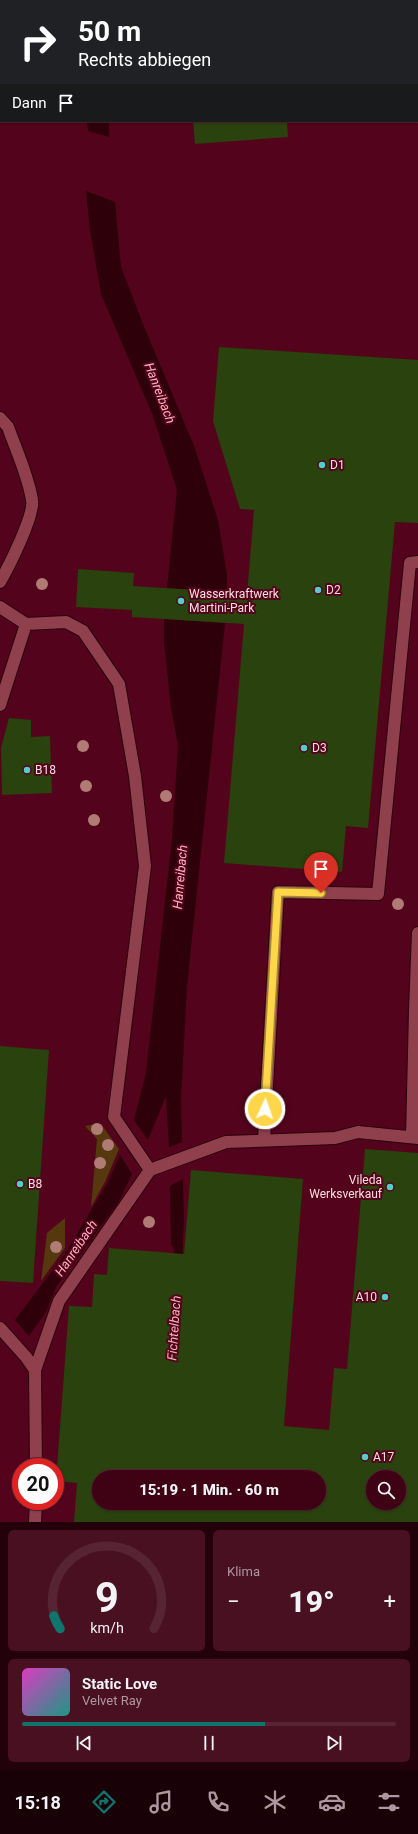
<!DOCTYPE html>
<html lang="de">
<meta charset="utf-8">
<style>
body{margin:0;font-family:Roboto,sans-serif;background:#491022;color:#f1f3f6;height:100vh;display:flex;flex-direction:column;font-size:15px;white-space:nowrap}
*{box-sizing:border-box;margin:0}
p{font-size:13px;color:#ad97a0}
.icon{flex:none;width:22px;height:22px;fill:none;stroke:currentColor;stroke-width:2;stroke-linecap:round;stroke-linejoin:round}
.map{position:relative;height:1522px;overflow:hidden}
.sheet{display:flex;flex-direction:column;gap:8px;padding:8px;background:#22010b;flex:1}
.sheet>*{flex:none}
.banner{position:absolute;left:0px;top:0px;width:418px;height:122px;box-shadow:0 1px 3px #0004,0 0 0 1px #572434;background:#202124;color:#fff;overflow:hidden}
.fabs{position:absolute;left:366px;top:1470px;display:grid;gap:8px}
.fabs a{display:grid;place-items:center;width:40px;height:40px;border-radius:50%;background:#3e0214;box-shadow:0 1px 3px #0004,0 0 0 1px #572434;font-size:20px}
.speed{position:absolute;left:12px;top:1458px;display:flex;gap:8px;font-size:20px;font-weight:700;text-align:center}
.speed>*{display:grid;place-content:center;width:52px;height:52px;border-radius:50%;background:#3e0214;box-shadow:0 1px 3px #0004,0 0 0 1px #572434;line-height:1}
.speed .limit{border:6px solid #d22;background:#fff;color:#111}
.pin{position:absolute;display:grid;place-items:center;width:34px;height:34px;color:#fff;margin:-41px -17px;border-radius:50% 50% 50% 0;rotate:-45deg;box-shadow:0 0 4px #0007}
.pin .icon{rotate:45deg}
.me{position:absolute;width:44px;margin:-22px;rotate:3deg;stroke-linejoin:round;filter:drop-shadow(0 0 3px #0008)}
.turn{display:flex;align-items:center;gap:14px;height:84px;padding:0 12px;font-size:18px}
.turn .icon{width:52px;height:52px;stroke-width:2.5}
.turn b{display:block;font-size:28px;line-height:34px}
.then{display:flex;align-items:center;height:38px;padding:0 12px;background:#0003;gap:8px;font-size:15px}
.big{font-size:30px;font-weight:800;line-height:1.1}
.sheet .tile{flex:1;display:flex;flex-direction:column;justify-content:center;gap:6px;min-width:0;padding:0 14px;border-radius:6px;background:#491022}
.sheet .dial{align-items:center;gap:0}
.dial svg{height:104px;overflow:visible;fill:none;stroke:#572434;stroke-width:7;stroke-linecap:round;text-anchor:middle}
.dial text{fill:#f1f3f6;stroke:none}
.song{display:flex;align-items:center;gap:12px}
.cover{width:48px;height:48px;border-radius:6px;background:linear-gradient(135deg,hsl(310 70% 55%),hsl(170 70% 35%))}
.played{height:4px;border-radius:2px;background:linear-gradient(90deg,#0f766e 65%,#572434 65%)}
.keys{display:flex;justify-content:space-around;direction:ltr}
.heat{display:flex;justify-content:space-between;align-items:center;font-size:22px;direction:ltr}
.sheet .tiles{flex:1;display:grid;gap:8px;grid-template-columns:1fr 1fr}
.tile:last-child{grid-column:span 2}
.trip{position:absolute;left:92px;top:1470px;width:234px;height:40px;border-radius:20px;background:#3e0214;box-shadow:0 1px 3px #0004,0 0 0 1px #572434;font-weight:800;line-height:40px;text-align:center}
.dock{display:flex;height:64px;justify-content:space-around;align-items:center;background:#190108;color:#ad97a0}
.dock .icon{width:28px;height:28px}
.dock .on{color:#0f766e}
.dock b{font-size:18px;color:#f1f3f6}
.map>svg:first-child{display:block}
.green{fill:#55380d}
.water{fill:#2e0009}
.building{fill:#29420e;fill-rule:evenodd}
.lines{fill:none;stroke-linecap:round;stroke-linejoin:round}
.lane-casing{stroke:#29030b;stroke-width:14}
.secondary-casing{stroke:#29030b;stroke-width:14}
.lane{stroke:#903f4d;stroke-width:12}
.secondary{stroke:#903f4d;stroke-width:12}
.tree{fill:#af7b74}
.route-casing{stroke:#a68a30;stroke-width:10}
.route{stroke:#ffd54a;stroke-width:7}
.poi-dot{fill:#53cdc9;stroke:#53031b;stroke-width:1.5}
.labels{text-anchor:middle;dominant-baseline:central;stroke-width:4;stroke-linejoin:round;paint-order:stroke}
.poi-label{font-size:12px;fill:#fbdde0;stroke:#53031b;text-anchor:start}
.water-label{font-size:13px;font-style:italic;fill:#f7b2ba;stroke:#53031b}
</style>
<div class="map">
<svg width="418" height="1522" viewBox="0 0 418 1522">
<rect width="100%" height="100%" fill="#53031b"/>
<!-- green -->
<path class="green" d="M95,1124h6l18,25 -14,33 -14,25 6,-68 -12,-13z
M65,1218v30l-24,33 6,-48z"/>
<!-- water -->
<path class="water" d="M87,121h22v16l-21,-6z
M86,191l29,11 6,65 22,57 51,122 24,74 9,55v17l-60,-4 10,-98 -24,-74 -52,-122 -11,-64z
M164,619l61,4 -38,363 -6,114 1,42 -13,5 -3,-51 -18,44 -14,-20 12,-47 26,-234 6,-94 -7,-37 -7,-67z
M120,1155l12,19 -14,29 -62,84 -10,25 -17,24 -14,-16 50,-66 43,-72z
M183,1179l1,43 -8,143 -19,107 17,-223 -3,-5 -1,-58z"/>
<!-- building -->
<path class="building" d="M193,121h94l1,16 -93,7z
M219,347l199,13v163l-23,-1 -27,306 -22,-2 -4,46 -118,-9 20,-239 -112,-7v-7l-56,-3 2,-38 56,4 -1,13 94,6 20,3 7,-85 -14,-1 -27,-88z
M9,718l22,2v17l19,-1 2,57 -50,2 -1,-47z
M0,1046l49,4 -16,233 -33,-2z
M365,1149l53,4v369h-344l3,-39 -21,-2 13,-175 23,1 2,-33 13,1 2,-27 75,6 7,-84 112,9 -19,247 45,4 5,-62 13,1zM99,1477h220v26h-220zM373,1477h26v26h-26z"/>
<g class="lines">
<defs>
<path id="lane" d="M0,418l8,9c8,23 20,48 24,73 3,15 -24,68 -32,82
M0,607l26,17 40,-2 17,9 36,53 16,92 10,90 -31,251 36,53
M0,705l26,-81
M415,1010l3,-77
M412,1137l3,-127h3
M264,1140l14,-248 100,2 32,-331 8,-1
M0,1328l26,29 9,13
M36,1467l-1,-97 24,-69 91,-131 76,-28 109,-4 23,-6 60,6
M35,1522l1,-21"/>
<path id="secondary" d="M382,0l1,1
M408,0v1
M417,23l1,3
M417,63l1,1"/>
</defs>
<!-- lane casing -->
<use href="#lane" class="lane-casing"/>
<!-- secondary casing -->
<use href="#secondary" class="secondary-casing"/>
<!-- lane -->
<use href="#lane" class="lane"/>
<!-- secondary -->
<use href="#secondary" class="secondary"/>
</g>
<!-- trees -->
<g class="tree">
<circle cx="42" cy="584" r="6"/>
<circle cx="83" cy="746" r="6"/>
<circle cx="86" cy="786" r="6"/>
<circle cx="166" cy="796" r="6"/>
<circle cx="94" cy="820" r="6"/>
<circle cx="398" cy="904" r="6"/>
<circle cx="97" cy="1129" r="6"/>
<circle cx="108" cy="1145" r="6"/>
<circle cx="100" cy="1163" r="6"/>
<circle cx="149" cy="1222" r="6"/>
<circle cx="56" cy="1247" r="6"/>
</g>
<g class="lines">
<defs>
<path id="route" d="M265,1109l13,-217 43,1"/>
</defs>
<!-- route casing -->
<use href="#route" class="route-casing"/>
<!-- route -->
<use href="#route" class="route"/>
</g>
<!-- markers -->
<g class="poi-dot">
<circle cx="322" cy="465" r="4"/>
<circle cx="318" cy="590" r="4"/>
<circle cx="181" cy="601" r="4"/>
<circle cx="304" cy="748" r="4"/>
<circle cx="27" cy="770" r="4"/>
<circle cx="20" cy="1184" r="4"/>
<circle cx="390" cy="1187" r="4"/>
<circle cx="385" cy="1297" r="4"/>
<circle cx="365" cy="1457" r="4"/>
</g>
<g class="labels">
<!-- poi labels -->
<g class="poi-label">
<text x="330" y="465">D1</text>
<text x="326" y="590">D2</text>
<text x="189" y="594">Wasserkraftwerk<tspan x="189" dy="14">Martini-Park</tspan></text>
<text x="312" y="748">D3</text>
<text x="35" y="770">B18</text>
<text x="382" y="1180" text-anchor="end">Vileda<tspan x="382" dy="14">Werksverkauf</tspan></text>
<text x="28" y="1184">B8</text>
<text x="377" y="1297" text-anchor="end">A10</text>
<text x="373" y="1457">A17</text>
</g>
<!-- water labels -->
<g class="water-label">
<text transform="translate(160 393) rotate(69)">Hanreibach</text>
<text transform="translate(180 877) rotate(-85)">Hanreibach</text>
<text transform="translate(76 1248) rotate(-56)">Hanreibach</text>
<text transform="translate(174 1328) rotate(-86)">Fichtelbach</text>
</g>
</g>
</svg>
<div class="fabs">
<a><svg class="icon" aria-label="search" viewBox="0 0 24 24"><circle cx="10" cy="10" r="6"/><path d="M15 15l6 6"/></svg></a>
</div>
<div class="speed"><div class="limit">20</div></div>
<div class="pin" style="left:321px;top:893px;background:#d93025"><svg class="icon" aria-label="arrive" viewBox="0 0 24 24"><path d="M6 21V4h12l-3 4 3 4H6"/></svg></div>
<svg class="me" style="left:265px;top:1109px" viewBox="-20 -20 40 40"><circle r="17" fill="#ffd54a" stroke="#fff" stroke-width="3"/><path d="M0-11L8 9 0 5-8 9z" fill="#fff"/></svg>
<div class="trip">15:19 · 1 Min. · 60 m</div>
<div class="banner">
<div class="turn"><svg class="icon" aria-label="right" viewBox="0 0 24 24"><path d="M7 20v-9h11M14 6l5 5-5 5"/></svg><div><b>50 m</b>Rechts abbiegen</div></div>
<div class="then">Dann<svg class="icon" aria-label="arrive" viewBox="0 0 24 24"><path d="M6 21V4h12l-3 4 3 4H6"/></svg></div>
</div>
</div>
<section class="sheet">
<div class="tiles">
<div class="tile dial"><svg viewBox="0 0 100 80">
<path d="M14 69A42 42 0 1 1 86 69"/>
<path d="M14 69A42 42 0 0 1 9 59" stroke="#0f766e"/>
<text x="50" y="56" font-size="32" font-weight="700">9</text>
<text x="50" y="72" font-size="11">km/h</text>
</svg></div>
<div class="tile"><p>Klima</p>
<div class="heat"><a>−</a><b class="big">19°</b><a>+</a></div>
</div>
<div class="tile">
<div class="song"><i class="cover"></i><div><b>Static Love</b><p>Velvet Ray</p></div></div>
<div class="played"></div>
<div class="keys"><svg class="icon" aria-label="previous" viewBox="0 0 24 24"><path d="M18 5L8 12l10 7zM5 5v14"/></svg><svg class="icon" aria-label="pause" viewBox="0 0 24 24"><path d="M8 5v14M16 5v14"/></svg><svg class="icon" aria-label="next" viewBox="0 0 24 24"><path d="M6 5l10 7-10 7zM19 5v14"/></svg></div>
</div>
</div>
</section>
<nav class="dock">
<b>15:18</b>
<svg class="icon on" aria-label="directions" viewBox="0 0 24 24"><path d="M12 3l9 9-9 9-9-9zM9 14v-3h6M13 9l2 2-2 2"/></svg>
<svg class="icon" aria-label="music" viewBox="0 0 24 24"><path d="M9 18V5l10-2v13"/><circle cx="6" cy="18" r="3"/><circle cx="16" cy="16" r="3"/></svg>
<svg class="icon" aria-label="phone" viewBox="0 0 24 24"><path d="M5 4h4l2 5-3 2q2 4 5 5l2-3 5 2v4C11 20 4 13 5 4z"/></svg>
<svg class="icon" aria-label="climate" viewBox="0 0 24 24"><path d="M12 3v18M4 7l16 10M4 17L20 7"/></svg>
<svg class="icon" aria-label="car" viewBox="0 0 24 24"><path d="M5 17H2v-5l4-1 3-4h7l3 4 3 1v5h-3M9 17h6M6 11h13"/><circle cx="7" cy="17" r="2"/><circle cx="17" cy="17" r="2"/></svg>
<svg class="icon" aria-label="filters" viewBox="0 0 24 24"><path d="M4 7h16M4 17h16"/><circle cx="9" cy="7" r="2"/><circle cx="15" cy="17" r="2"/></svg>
</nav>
